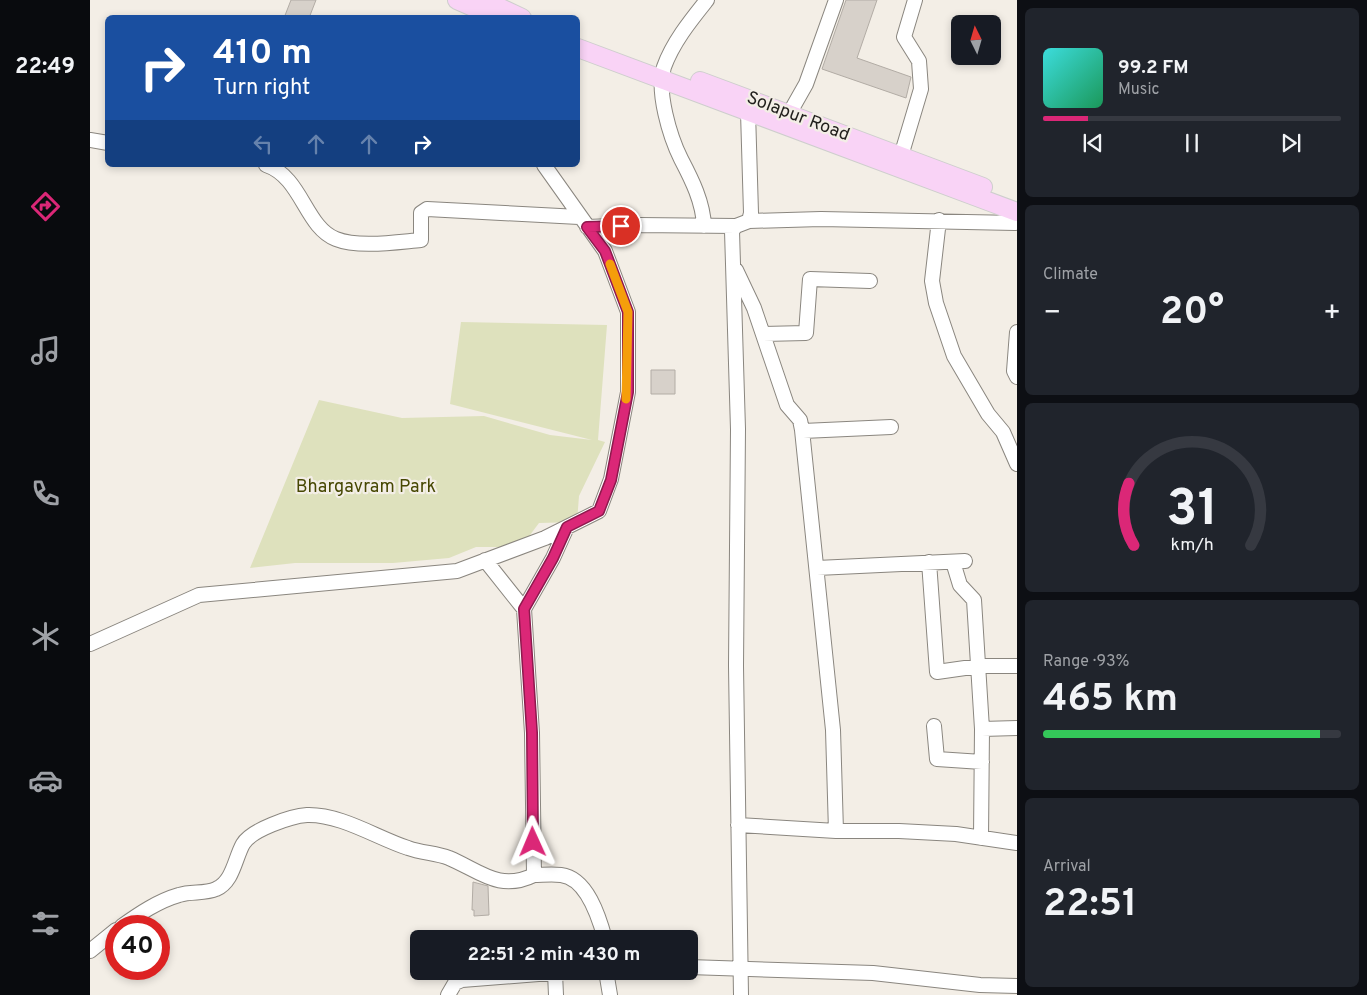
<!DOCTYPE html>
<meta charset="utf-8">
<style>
body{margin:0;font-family:Overpass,sans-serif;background:#20242c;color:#f1f3f6;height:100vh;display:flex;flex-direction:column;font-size:19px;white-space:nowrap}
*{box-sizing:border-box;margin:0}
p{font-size:16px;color:#9ea1a6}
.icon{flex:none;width:28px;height:28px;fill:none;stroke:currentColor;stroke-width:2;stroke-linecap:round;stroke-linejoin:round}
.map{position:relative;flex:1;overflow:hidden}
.drawer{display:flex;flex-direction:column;gap:8px;padding:8px;background:#0d0f14;width:350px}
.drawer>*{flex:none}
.banner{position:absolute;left:15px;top:15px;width:475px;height:152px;border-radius:8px;box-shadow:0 2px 8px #0003;background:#1a4fa0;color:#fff;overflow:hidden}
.needle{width:32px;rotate:355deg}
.controls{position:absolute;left:861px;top:15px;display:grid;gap:10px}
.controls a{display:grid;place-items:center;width:50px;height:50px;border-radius:8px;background:#171b24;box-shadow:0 2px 8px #0003;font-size:25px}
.speed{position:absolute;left:15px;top:915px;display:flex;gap:10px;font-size:25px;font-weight:700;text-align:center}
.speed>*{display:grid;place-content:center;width:65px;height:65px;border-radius:50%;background:#171b24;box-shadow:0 2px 8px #0003;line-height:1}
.speed .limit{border:8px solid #d22;background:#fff;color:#111}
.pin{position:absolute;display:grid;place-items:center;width:42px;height:42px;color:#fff;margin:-21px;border:2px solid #fff;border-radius:50%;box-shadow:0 1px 5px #0007}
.me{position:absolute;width:55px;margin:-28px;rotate:359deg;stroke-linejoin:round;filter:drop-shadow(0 0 4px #0008)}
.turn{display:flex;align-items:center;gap:18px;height:105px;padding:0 25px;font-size:22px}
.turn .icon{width:65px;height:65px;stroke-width:2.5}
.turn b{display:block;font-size:35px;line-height:42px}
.lanes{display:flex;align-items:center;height:48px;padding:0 25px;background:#0003;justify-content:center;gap:25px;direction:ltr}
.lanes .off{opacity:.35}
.big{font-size:38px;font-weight:700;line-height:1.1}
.drawer .tile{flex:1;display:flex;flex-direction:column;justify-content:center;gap:8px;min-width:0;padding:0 18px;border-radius:8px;background:#20242c}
.drawer .dial{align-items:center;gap:0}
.dial svg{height:130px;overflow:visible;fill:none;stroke:#363941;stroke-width:7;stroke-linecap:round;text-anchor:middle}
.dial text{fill:#f1f3f6;stroke:none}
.song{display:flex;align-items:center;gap:15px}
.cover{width:60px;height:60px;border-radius:8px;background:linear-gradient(135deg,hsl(180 70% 55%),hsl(150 70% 35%))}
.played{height:5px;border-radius:2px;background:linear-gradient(90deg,#db2777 15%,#363941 15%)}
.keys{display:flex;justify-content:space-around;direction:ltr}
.heat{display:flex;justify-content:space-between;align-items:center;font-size:28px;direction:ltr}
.charge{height:8px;border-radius:4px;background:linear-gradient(90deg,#34c759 93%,#363941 0)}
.trip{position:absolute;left:320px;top:930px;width:288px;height:50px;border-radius:8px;background:#171b24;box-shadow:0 2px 8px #0003;font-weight:700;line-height:50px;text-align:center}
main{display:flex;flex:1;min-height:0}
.tab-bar{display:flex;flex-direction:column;width:90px;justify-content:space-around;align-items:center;background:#090b0e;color:#9ea1a6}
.tab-bar .icon{width:35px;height:35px}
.tab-bar .on{color:#db2777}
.tab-bar b{font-size:22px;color:#f1f3f6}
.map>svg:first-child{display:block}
.green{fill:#dee1bd}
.building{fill:#d7d1ca;stroke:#b2aca5}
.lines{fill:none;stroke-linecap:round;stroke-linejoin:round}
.minor-casing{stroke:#8a867f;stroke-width:16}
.major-casing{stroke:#cececd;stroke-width:20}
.minor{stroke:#fff;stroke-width:14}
.major{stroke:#f9d3f6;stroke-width:18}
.route-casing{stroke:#8e194d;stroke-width:12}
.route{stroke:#db2777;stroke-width:9}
.slow{stroke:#f59e0b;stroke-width:9}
.labels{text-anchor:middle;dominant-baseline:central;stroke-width:4.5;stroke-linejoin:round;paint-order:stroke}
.street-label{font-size:18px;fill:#211f1c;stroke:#f3eee6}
.park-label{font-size:18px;fill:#474803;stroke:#f3eee6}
</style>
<main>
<nav class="tab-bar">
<b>22:49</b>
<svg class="icon on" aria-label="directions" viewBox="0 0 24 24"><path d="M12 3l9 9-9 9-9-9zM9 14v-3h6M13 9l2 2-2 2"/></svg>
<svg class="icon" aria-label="music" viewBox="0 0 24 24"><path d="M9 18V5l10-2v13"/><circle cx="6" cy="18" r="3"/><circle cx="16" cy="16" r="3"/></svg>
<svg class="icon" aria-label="phone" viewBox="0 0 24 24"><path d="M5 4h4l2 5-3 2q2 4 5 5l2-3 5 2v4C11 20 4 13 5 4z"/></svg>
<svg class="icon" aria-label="climate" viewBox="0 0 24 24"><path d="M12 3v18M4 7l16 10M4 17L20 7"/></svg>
<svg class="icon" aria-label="car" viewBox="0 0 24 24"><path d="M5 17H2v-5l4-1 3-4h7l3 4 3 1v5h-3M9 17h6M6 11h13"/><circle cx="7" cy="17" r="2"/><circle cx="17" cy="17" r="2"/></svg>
<svg class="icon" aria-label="filters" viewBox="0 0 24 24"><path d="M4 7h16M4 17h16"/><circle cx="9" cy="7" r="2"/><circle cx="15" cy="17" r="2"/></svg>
</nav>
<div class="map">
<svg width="927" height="995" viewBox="0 0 927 995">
<rect width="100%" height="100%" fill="#f3eee6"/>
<!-- green -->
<path class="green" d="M371,322l146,3 -9,115 7,2 -26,54 -2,26 -38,1 -18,24h-45l-27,11 -56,5h-98l-45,5 69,-168 83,18 82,-2 66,19 42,5 -142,-36z"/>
<!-- building -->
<path class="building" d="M201,0h25l-7,18h-25z
M756,0h31l-20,58 54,19 -5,21 -84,-29z
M561,370h24v24h-24z
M383,882l15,4 1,29 -15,1v-6h-2z"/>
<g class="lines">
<defs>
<path id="minor" d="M699,114l17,-30 30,-84
M0,140l18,3
M811,156l20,-67 -2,-28 -15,-24 11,-37
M176,165c36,12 39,62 70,74 22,9 61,3 85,1v-27l6,-4 152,8
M849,220l-7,61 4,22 18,53 34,58 15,18 14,32
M659,221l72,-2 194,4 2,-4
M614,226c-1,-24 -12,-46 -23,-67 -11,-22 -25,-68 -17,-92 9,-25 27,-47 43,-67
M497,227l51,-2 98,1
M646,270l18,38 33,97 13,15 2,10 31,300 3,101
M927,332l-3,39 3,6
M673,334l43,-1 4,-54 60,2
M713,431l88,-4
M395,560l39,49 8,124 2,142c8,0 18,-1 27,0 26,3 38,42 44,64
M839,562l8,110 42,-6h38
M863,562l7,23 14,15 8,129 -1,109
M727,568l148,-7
M434,609l29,-51 14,-31
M0,644l109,-49 258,-24 88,-33 54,-27 12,-32 17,-87v-80l-23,-61 -61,-86
M844,726l3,33 45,3
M892,729l35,-1
M648,825l98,6h63l57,3 61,9
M32,926c17,-12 36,-25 57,-31 12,-4 26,-1 37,-6 17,-7 19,-31 27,-45 8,-14 48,-28 64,-29 34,-1 70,23 101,33 14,5 28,5 41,10 31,13 50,34 85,17
M0,951l26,-21
M599,967l184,6 107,12 37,1
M516,971l4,24
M465,973l1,22
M358,995l7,-12 7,-3 114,-9
M651,995l-5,-329 2,-237 -6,-198 4,-5 13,-5 2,-8 -3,-101"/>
<path id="major" d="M367,0l41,18
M398,2l34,16
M488,48l439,164
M610,81l283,106"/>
</defs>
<!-- minor casing -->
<use href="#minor" class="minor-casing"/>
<!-- major casing -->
<use href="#major" class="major-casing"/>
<!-- minor -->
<use href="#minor" class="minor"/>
<!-- major -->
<use href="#major" class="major"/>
</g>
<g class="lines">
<defs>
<path id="route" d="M443,842l-1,-109 -8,-124 29,-51 14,-31 32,-16 12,-31 17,-88v-80l-23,-61 -18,-24 34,-1"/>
</defs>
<!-- route casing -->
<use href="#route" class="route-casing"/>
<!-- route -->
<use href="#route" class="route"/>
<!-- slow -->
<path class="slow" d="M520,264l18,48 -2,87"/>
</g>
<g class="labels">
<!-- street labels -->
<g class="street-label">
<text transform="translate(708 117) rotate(21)">Solapur Road</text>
</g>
<!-- park labels -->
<g class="park-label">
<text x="276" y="487">Bhargavram Park</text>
</g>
</g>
</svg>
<div class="controls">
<a><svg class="needle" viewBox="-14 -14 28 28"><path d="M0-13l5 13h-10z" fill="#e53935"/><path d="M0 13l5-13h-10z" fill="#9ea1a6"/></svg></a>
</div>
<div class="speed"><div class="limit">40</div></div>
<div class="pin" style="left:531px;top:226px;background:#d93025"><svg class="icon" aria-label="arrive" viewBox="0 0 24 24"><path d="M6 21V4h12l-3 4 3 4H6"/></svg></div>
<svg class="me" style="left:443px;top:842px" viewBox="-20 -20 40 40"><path d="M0-17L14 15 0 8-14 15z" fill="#db2777" stroke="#fff" stroke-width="4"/></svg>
<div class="trip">22:51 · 2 min · 430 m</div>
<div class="banner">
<div class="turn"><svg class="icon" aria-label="right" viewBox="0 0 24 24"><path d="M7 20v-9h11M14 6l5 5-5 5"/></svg><div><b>410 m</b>Turn right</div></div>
<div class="lanes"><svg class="icon off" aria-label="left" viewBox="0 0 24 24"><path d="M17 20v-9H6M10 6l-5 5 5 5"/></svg><svg class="icon off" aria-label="ahead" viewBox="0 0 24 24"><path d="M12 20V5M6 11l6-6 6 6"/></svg><svg class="icon off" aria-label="ahead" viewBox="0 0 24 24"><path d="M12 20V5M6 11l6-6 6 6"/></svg><svg class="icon" aria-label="right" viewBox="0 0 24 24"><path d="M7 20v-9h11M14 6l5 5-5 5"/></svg></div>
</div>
</div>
<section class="drawer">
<div class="tile">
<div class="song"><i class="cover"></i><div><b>99.2 FM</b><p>Music</p></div></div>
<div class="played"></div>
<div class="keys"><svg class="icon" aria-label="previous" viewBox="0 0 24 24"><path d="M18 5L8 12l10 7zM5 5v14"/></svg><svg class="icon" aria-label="pause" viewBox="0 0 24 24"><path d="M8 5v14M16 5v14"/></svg><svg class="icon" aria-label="next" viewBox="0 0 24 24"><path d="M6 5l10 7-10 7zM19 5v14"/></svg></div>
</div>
<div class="tile"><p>Climate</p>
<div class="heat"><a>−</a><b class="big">20°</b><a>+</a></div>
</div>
<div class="tile dial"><svg viewBox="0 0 100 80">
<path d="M14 69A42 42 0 1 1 86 69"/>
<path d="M14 69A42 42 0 0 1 11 31" stroke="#db2777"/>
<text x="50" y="56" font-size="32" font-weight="700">31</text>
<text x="50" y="72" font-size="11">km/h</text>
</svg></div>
<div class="tile"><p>Range · 93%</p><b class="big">465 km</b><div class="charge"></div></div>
<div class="tile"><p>Arrival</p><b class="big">22:51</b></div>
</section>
</main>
